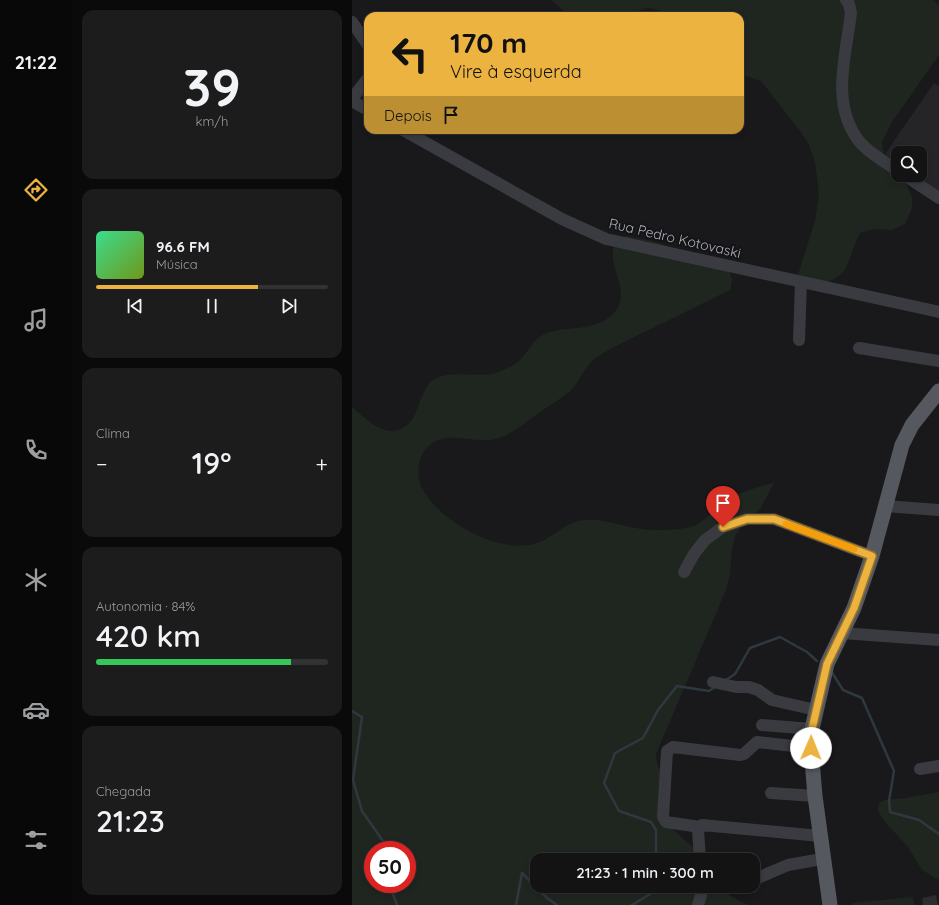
<!DOCTYPE html>
<html lang="pt">
<meta charset="utf-8">
<style>
body{margin:0;font-family:Quicksand,sans-serif;background:#1c1c1d;color:#f1f3f6;height:100vh;display:flex;flex-direction:column;font-size:15px;white-space:nowrap}
*{box-sizing:border-box;margin:0}
p{font-size:13px;color:#9d9ea0}
.icon{flex:none;width:22px;height:22px;fill:none;stroke:currentColor;stroke-width:2;stroke-linecap:round;stroke-linejoin:round}
.map{position:relative;flex:1;overflow:hidden}
.side{display:flex;flex-direction:column;gap:10px;padding:10px;background:#0a0a0b;width:280px}
.side>*{flex:none}
.guide{position:absolute;left:12px;top:12px;width:380px;height:122px;border-radius:12px;box-shadow:0 2px 6px #0003,0 0 0 1px #323234;background:#ecb340;color:#111;overflow:hidden}
.fabs{position:absolute;left:539px;top:146px;display:grid;gap:8px}
.fabs a{display:grid;place-items:center;width:36px;height:36px;border-radius:8px;background:#131314;box-shadow:0 2px 6px #0003,0 0 0 1px #323234;font-size:20px}
.speed{position:absolute;left:12px;top:841px;display:flex;gap:8px;font-size:20px;font-weight:700;text-align:center}
.speed>*{display:grid;place-content:center;width:52px;height:52px;border-radius:50%;background:#131314;box-shadow:0 2px 6px #0003,0 0 0 1px #323234;line-height:1}
.speed .limit{border:6px solid #d22;background:#fff;color:#111}
.pin{position:absolute;display:grid;place-items:center;width:34px;height:34px;color:#fff;margin:-41px -17px;border-radius:50% 50% 50% 0;rotate:-45deg;box-shadow:0 0 4px #0007}
.pin .icon{rotate:45deg}
.me{position:absolute;width:44px;margin:-22px;rotate:1deg;stroke-linejoin:round;filter:drop-shadow(0 0 3px #0008)}
.turn{display:flex;align-items:center;gap:14px;height:84px;padding:0 20px;font-size:18px}
.turn .icon{width:52px;height:52px;stroke-width:2.5}
.turn b{display:block;font-size:28px;line-height:34px}
.then{display:flex;align-items:center;height:38px;padding:0 20px;background:#0003;gap:8px;font-size:15px}
.big{font-size:30px;font-weight:600;line-height:1.1}
.side .widget{flex:1;display:flex;flex-direction:column;justify-content:center;gap:6px;min-width:0;padding:0 14px;border-radius:12px;background:#1c1c1d}
.side .dial{align-items:center;gap:0}
.dial b{font-size:52px;line-height:1}
.song{display:flex;align-items:center;gap:12px}
.cover{width:48px;height:48px;border-radius:6px;background:linear-gradient(135deg,hsl(150 70% 55%),hsl(80 70% 35%))}
.played{height:4px;border-radius:2px;background:linear-gradient(90deg,#ecb340 70%,#323234 70%)}
.keys{display:flex;justify-content:space-around;direction:ltr}
.heat{display:flex;justify-content:space-between;align-items:center;font-size:22px;direction:ltr}
.charge{height:6px;border-radius:3px;background:linear-gradient(90deg,#34c759 84%,#323234 0)}
.trip{position:absolute;left:178px;top:853px;width:230px;height:40px;border-radius:12px;background:#131314;box-shadow:0 2px 6px #0003,0 0 0 1px #323234;font-weight:600;line-height:40px;text-align:center}
main{display:flex;flex:1;min-height:0}
.tabs{display:flex;flex-direction:column;width:72px;justify-content:space-around;align-items:center;background:#080808;color:#9d9ea0}
.tabs .icon{width:28px;height:28px}
.tabs .on{color:#ecb340}
.tabs b{font-size:18px;color:#f1f3f6}
.map>svg:first-child{display:block}
.built{fill:#252528}
.green{fill:#1f2620;fill-rule:evenodd}
.lines{fill:none;stroke-linecap:round;stroke-linejoin:round}
.stream{stroke:#2f383f;stroke-width:2.5}
.building{fill:#2c2c2f}
.minor{stroke:#3a3b40;stroke-width:12}
.major{stroke:#56585f;stroke-width:15}
.route-casing{stroke:#99742a;stroke-width:10}
.route{stroke:#ecb340;stroke-width:7}
.slow{stroke:#f59e0b;stroke-width:7}
.labels{text-anchor:middle;dominant-baseline:central;stroke-width:4;stroke-linejoin:round;paint-order:stroke}
.street-label{font-size:14px;fill:#acb0ba;stroke:#141416}
</style>
<main>
<nav class="tabs">
<b>21:22</b>
<svg class="icon on" aria-label="directions" viewBox="0 0 24 24"><path d="M12 3l9 9-9 9-9-9zM9 14v-3h6M13 9l2 2-2 2"/></svg>
<svg class="icon" aria-label="music" viewBox="0 0 24 24"><path d="M9 18V5l10-2v13"/><circle cx="6" cy="18" r="3"/><circle cx="16" cy="16" r="3"/></svg>
<svg class="icon" aria-label="phone" viewBox="0 0 24 24"><path d="M5 4h4l2 5-3 2q2 4 5 5l2-3 5 2v4C11 20 4 13 5 4z"/></svg>
<svg class="icon" aria-label="climate" viewBox="0 0 24 24"><path d="M12 3v18M4 7l16 10M4 17L20 7"/></svg>
<svg class="icon" aria-label="car" viewBox="0 0 24 24"><path d="M5 17H2v-5l4-1 3-4h7l3 4 3 1v5h-3M9 17h6M6 11h13"/><circle cx="7" cy="17" r="2"/><circle cx="17" cy="17" r="2"/></svg>
<svg class="icon" aria-label="filters" viewBox="0 0 24 24"><path d="M4 7h16M4 17h16"/><circle cx="9" cy="7" r="2"/><circle cx="15" cy="17" r="2"/></svg>
</nav>
<section class="side">
<div class="widget dial"><b>39</b><p>km/h</p></div>
<div class="widget">
<div class="song"><i class="cover"></i><div><b>96.6 FM</b><p>Música</p></div></div>
<div class="played"></div>
<div class="keys"><svg class="icon" aria-label="previous" viewBox="0 0 24 24"><path d="M18 5L8 12l10 7zM5 5v14"/></svg><svg class="icon" aria-label="pause" viewBox="0 0 24 24"><path d="M8 5v14M16 5v14"/></svg><svg class="icon" aria-label="next" viewBox="0 0 24 24"><path d="M6 5l10 7-10 7zM19 5v14"/></svg></div>
</div>
<div class="widget"><p>Clima</p>
<div class="heat"><a>−</a><b class="big">19°</b><a>+</a></div>
</div>
<div class="widget"><p>Autonomia · 84%</p><b class="big">420 km</b><div class="charge"></div></div>
<div class="widget"><p>Chegada</p><b class="big">21:23</b></div>
</section>
<div class="map">
<svg width="587" height="905" viewBox="0 0 587 905">
<rect width="100%" height="100%" fill="#19191b"/>
<!-- built -->
<path class="built" d="M582,83l5,3v105l-23,-16h4v-22h-22v10l-13,-9z"/>
<!-- green -->
<path class="green" d="M199,0h382l6,5v50l-47,67 -10,20 2,13 23,30 5,12v11l-7,16 -13,6 -17,-1 -15,4c-6,11 -8,21 -13,32 -9,21 -31,18 -51,16l19,-60 4,-26 -4,-34 -7,-18 -8,-12 -39,-50 -21,-7v-58h-57l-35,-8 -28,8h-51z
M274,236l26,5 76,25 4,14 -2,10 -120,59c-9,5 -17,10 -23,18 -6,8 -10,18 -17,24 -8,7 -18,13 -27,19 -13,9 -27,21 -41,27 -22,10 -51,-8 -71,7 -12,9 -16,28 -10,42 16,34 78,70 116,57 16,-5 29,-21 47,-23 17,-2 34,5 51,8 16,3 45,3 59,-2 12,-5 20,-18 31,-24 15,-10 32,-15 49,-19l-14,26 -19,18 -6,9 -3,13 -2,25 -4,16 -70,164 1,10 10,22 2,40 27,24 7,10h-166v26h183c8,10 18,15 29,19h-397v-498c13,11 30,30 49,22 22,-10 16,-45 38,-52 19,-7 41,2 60,-5 6,-3 14,-6 19,-10 10,-9 16,-25 29,-29 24,-8 53,0 70,-24 12,-17 -7,-41 -4,-59 1,-3 4,-8 5,-11zM21,850h34v34h-34z
M587,792v88l-17,-10 -14,-23 -23,-25 -7,-11 1,-8 5,-3 22,-2z
M561,897l1,8h-61v-2z"/>
<g class="lines">
<!-- stream -->
<path class="stream" d="M479,671l12,19 19,8 32,73 -5,30 1,11 29,8 20,14
M374,680l9,-6 15,-26 30,-11 27,15 10,9
M0,711l10,6 -9,63 9,31 23,33 1,6
M304,860v-30l-5,-8 -32,-11 -15,-28 11,-30 28,-15 15,-28 19,-24 32,5 6,-4
M42,884l-1,10 4,11
M164,905l6,-32 25,25 10,7
M280,905l25,-15v-4"/>
</g>
<!-- building -->
<path class="building" d="M584,895l2,10h-15l-1,-7z"/>
<g class="lines">
<!-- minor -->
<path class="minor" d="M494,0l3,4 2,9c-5,43 -21,90 8,128 9,12 27,21 39,30
M0,22l16,23
M0,99l16,-21
M0,101l16,9
M51,130l159,89 44,20 333,73
M552,175l35,23
M447,340l2,-58
M507,348l80,13
M533,506l54,4
M332,572l10,-18 11,-14 18,-13 24,-8h27l98,37
M490,633l97,7
M361,682l23,5h13l9,3 14,10 44,10
M410,725l50,4
M568,769l19,-3
M419,793l44,3
M348,827l-34,-5 -3,-5 4,-66 6,-4 67,8 4,-1 13,-12 54,6
M348,860l-2,-31 4,-4 118,11
M408,877l28,-12 34,-6
M346,905l3,-10v-9"/>
<!-- major -->
<path class="major" d="M478,905l-15,-109 -4,-48 1,-19 15,-65 27,-56 18,-52 30,-111 10,-20 27,-34"/>
</g>
<g class="lines">
<defs>
<path id="route" d="M371,527l24,-8h27l98,37 -18,52 -27,56 -15,65 -1,19"/>
</defs>
<!-- route casing -->
<use href="#route" class="route-casing"/>
<!-- route -->
<use href="#route" class="route"/>
<!-- slow -->
<path class="slow" d="M434,524l68,25"/>
</g>
<g class="labels">
<!-- street labels -->
<g class="street-label">
<text transform="translate(323 238) rotate(13)">Rua Pedro Kotovaski</text>
</g>
</g>
</svg>
<div class="fabs">
<a><svg class="icon" aria-label="search" viewBox="0 0 24 24"><circle cx="10" cy="10" r="6"/><path d="M15 15l6 6"/></svg></a>
</div>
<div class="speed"><div class="limit">50</div></div>
<div class="pin" style="left:371px;top:527px;background:#d93025"><svg class="icon" aria-label="arrive" viewBox="0 0 24 24"><path d="M6 21V4h12l-3 4 3 4H6"/></svg></div>
<svg class="me" style="left:459px;top:748px" viewBox="-20 -20 40 40"><circle r="19" fill="#fff"/><path d="M0-13L10 11 0 6-10 11z" fill="#ecb340"/></svg>
<div class="trip">21:23 · 1 min · 300 m</div>
<div class="guide">
<div class="turn"><svg class="icon" aria-label="left" viewBox="0 0 24 24"><path d="M17 20v-9H6M10 6l-5 5 5 5"/></svg><div><b>170 m</b>Vire à esquerda</div></div>
<div class="then">Depois<svg class="icon" aria-label="arrive" viewBox="0 0 24 24"><path d="M6 21V4h12l-3 4 3 4H6"/></svg></div>
</div>
</div>
</main>
